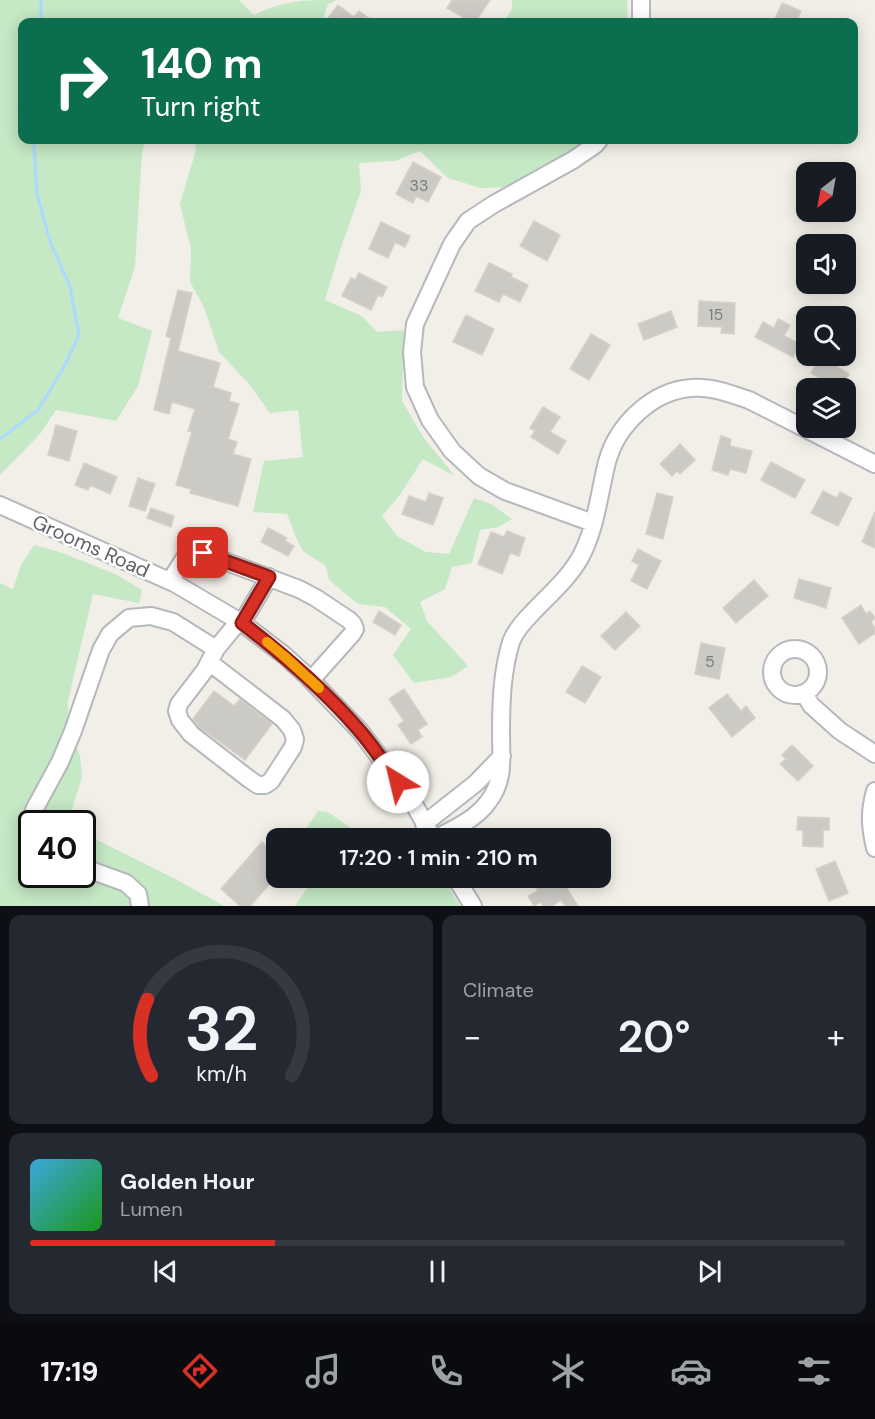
<!DOCTYPE html>
<meta charset="utf-8">
<style>
body{margin:0;font-family:"DM Sans",sans-serif;background:#242831;color:#f1f3f6;height:100vh;display:flex;flex-direction:column;font-size:22px;white-space:nowrap}
*{box-sizing:border-box;margin:0}
p{font-size:20px;color:#9ea1a6}
.icon{flex:none;width:33px;height:33px;fill:none;stroke:currentColor;stroke-width:2;stroke-linecap:round;stroke-linejoin:round}
.map{position:relative;height:906px;overflow:hidden}
.sheet{display:flex;flex-direction:column;gap:9px;padding:9px;background:#0d0f14;flex:1}
.sheet>*{flex:none}
.hud{position:absolute;left:18px;top:18px;width:840px;height:126px;border-radius:12px;box-shadow:0 3px 15px #0003;background:#0b6e4f;color:#fff;overflow:hidden}
.needle{width:39px;rotate:211deg}
.fabs{position:absolute;left:796px;top:162px;display:grid;gap:12px}
.fabs a{display:grid;place-items:center;width:60px;height:60px;border-radius:12px;background:#171b24;box-shadow:0 3px 15px #0003;font-size:30px}
.speed{position:absolute;left:18px;top:810px;display:flex;gap:12px;font-size:30px;font-weight:700;text-align:center}
.speed>*{display:grid;place-content:center;width:78px;height:78px;border-radius:50%;background:#171b24;box-shadow:0 3px 15px #0003;line-height:1}
.speed .limit{border:3px solid #111;border-radius:9px;background:#fff;color:#111}
.pin{position:absolute;display:grid;place-items:center;width:51px;height:51px;color:#fff;margin:-26px;border-radius:12px;box-shadow:0 3px 9px #0006}
.me{position:absolute;width:66px;margin:-33px;rotate:324deg;stroke-linejoin:round;filter:drop-shadow(0 0 4px #0008)}
.turn{display:flex;align-items:center;gap:21px;height:126px;padding:0 24px;font-size:27px}
.turn .icon{width:78px;height:78px;stroke-width:2.5}
.turn b{display:block;font-size:42px;line-height:51px}
.big{font-size:45px;font-weight:600;line-height:1.1}
.sheet .widget{flex:1;display:flex;flex-direction:column;justify-content:center;gap:9px;min-width:0;padding:0 21px;border-radius:12px;background:#242831}
.sheet .dial{align-items:center;gap:0}
.dial svg{height:156px;overflow:visible;fill:none;stroke:#363941;stroke-width:7;stroke-linecap:round;text-anchor:middle}
.dial text{fill:#f1f3f6;stroke:none}
.song{display:flex;align-items:center;gap:18px}
.cover{width:72px;height:72px;border-radius:9px;background:linear-gradient(135deg,hsl(200 70% 55%),hsl(120 70% 35%))}
.played{height:6px;border-radius:3px;background:linear-gradient(90deg,#d93025 30%,#363941 30%)}
.keys{display:flex;justify-content:space-around;direction:ltr}
.heat{display:flex;justify-content:space-between;align-items:center;font-size:33px;direction:ltr}
.sheet .tiles{flex:1;display:grid;gap:9px;grid-template-columns:1fr 1fr}
.widget:last-child{grid-column:span 2}
.trip{position:absolute;left:266px;top:828px;width:345px;height:60px;border-radius:12px;background:#171b24;box-shadow:0 3px 15px #0003;font-weight:600;line-height:60px;text-align:center}
.tabs{display:flex;height:96px;justify-content:space-around;align-items:center;background:#090b0e;color:#9ea1a6}
.tabs .icon{width:42px;height:42px}
.tabs .current{color:#d93025}
.tabs b{font-size:27px;color:#f1f3f6}
.map>svg:first-child{display:block}
.green{fill:#c5e8c5}
.lines{fill:none;stroke-linecap:round;stroke-linejoin:round}
.stream{stroke:#aadaff;stroke-width:3}
.building{fill:#cccac5;stroke:#d6d1c6;stroke-width:1.5}
.minor-casing{stroke:#b5b8bc;stroke-width:20}
.minor{stroke:#fff;stroke-width:16}
.route-casing{stroke:#8d1f18;stroke-width:15}
.route{stroke:#d93025;stroke-width:10}
.slow{stroke:#f59e0b;stroke-width:10}
.labels{text-anchor:middle;dominant-baseline:central;stroke-width:5;stroke-linejoin:round;paint-order:stroke}
.number-label{font-size:16px;fill:#7a7d7f}
.street-label{font-size:20px;fill:#5f6368;stroke:#fff}
</style>
<div class="map">
<svg width="875" height="906" viewBox="0 0 875 906">
<rect width="100%" height="100%" fill="#f1efe8"/>
<!-- green -->
<path class="green" d="M0,0h239l15,15c31,-15 49,-15 83,-15l-9,4 -6,18h-300v118h124l-4,12 -7,115 -17,51 34,13 -14,55 -22,35 -60,-11 -16,24 -40,41z
M512,0h115l1,22h-124l8,-13z
M195,140h393l-31,19 -52,28 -24,1 -33,-10 -28,-27 -25,10 -36,2 2,28 -21,59 -15,50 37,16 15,16 27,-2 -2,71 21,36 32,39 -32,-17 -24,37 -17,20 15,20 29,16 23,2 25,-56 17,6 21,15 -14,8 -18,3 -8,33 -20,4 -7,22 -25,13 7,19 41,45 -17,11 -37,6 -21,-28 18,-26 -26,-22 -27,-3 -29,-24 -3,-14 -23,-15 -8,-16 -8,-21 -34,-2 11,-51 39,-4 -5,-47 -28,3 -21,-29 -30,-32 -15,-45 -14,-25 1,-33 -11,-45 16,-54z
M34,545l26,7 55,22 27,16 -3,13 -46,-9 -25,107 1,28 11,27 2,21 -10,32 2,14 -42,1v50h50l1,-41 94,47 47,26h-224v-323l13,6 8,-24z
M318,811l10,1 37,26h-61l3,-11z
M314,878h129l17,28h-165z"/>
<g class="lines">
<!-- stream -->
<path class="stream" d="M41,22v-22
M22,75l-1,4 -2,34 3,7
M0,439l38,-29 26,-43 15,-32 -9,-49 -19,-42 -14,-49 -3,-50 -3,-5"/>
</g>
<!-- building -->
<path class="building" d="M452,0h38l-15,22h-4l-24,-14z
M782,3l19,8 -5,11h-22z
M338,5l16,12 5,-6 15,11h-49z
M413,162l28,15 -13,25 -12,-6 -3,7 -17,-9z
M534,221l26,14 -13,26 -27,-15z
M381,222l29,14 -5,11 -10,-5 -7,16 -19,-9z
M489,263l23,11 -1,3 17,8 -8,17 -17,-8 -4,8 -24,-11z
M359,273l28,14 -5,10 -4,-2 -7,15 -29,-14 9,-18 4,2z
M178,290l14,3 -14,58 42,12 -7,24 18,6 -2,8 10,3 -11,35 9,3 -4,12 18,5 -13,47 -48,-13 1,-4 -15,-4 16,-53 -4,-1 7,-22 -23,-7 -3,12 -15,-4 17,-72 -5,-2z
M699,301l36,2 -1,31 -13,-1 1,-6 -24,-1z
M671,311l6,16 -33,13 -6,-16z
M466,315l28,14 -12,26 -29,-13z
M778,319l12,6 -6,11 16,8 -7,13 -38,-20 8,-15 11,6z
M591,334l19,11 -21,35 -19,-11z
M821,357l28,17 -9,14h-4l-25,-15z
M543,407l17,10 -10,15 16,9 -8,13 -27,-17 4,-6 -5,-3z
M56,425l21,6 -8,30 -21,-6z
M721,436l10,3 -1,7 22,5 -6,22 -16,-4 -2,6 -16,-5z
M680,444l15,16 -15,14 -3,-3 -5,5 -12,-12z
M771,462l34,18 -10,18 -34,-18z
M84,463l33,14 -7,17 -20,-9 -2,5 -13,-5z
M138,478l17,6 -10,27 -16,-5z
M823,491l14,7 3,-6 12,6 -14,28 -27,-13z
M429,493l14,5 -10,27 -31,-11 7,-18 17,6z
M657,493l16,4 -10,42 -17,-5z
M151,508l23,8 -3,11 -24,-9z
M875,512v36l-13,-6z
M268,528l19,10 -2,3 9,5 -6,10 -27,-14z
M507,531l18,7 -6,18 -9,-3 -8,21 -24,-10 13,-32 13,5z
M638,549l23,12 -14,28 -16,-8 8,-16 -7,-4z
M799,579l32,9 -5,20 -32,-10z
M754,580l14,16 -32,27 -13,-15z
M861,605l5,9 4,-3 5,7 -4,4 4,6v5l-16,11 -17,-26z
M379,611l22,14 -6,10 -22,-13z
M626,612l14,14 -25,24 -14,-14z
M701,643l24,5 -6,31 -24,-5z
M582,666l19,11 -16,26 -19,-11z
M404,689l23,35 -9,6 4,7 -11,7 -13,-19 6,-4 -15,-22z
M214,691l20,15 6,-7 32,25 -27,36 -47,-34 -5,-7z
M727,694l14,17 5,-5 9,12 -23,19 -23,-29z
M792,745l21,21 -15,15 -18,-17 6,-5 -4,-4z
M798,817l31,1v12h-6v17l-20,-1v-16h-6z
M262,842l14,13v22l-26,29h-10l-19,-17z
M835,861l13,32 -19,8 -13,-32z
M530,878h52l-16,9 12,19h-13l-4,-6 -9,6h-9l-3,-4 -6,4 -6,-10 10,-5z"/>
<g class="lines">
<defs>
<path id="minor" d="M641,0v22
M0,505l176,79 66,39 42,32 24,22 52,54 51,68 22,39
M593,523l-88,-32 -26,-15 -27,-25 -22,-31 -15,-33 -3,-35 3,-28 37,-80 16,-23 26,-17 79,-44 22,-15 4,-5
M170,581l16,-25 8,-5 9,2 96,36 17,9 33,22 4,4 2,5 -3,5 -41,46
M242,623l27,-46
M772 672a23 23 0 1 1 46 0a23 23 0 1 1-46 0Z
M209,662l74,57 9,11 3,9 -2,8 -22,34 -6,4h-7l-9,-6 -58,-45 -11,-14 -3,-9 2,-7 26,-34 11,-21
M804,693l7,12 29,26 35,23
M875,791c-6,22 -5,35 0,57
M32,824l2,-14 26,-48 13,-31 28,-81 9,-16 19,-16 22,-2 22,6 43,27 23,-28
M424,824l52,-41 26,-27
M436,838c18,-9 40,-19 52,-36 17,-21 13,-44 13,-69 0,-31 1,-61 10,-91 4,-11 12,-20 21,-29 16,-17 36,-34 48,-55 16,-29 19,-64 27,-96 10,-37 45,-71 84,-74 19,-2 40,6 58,12l126,64
M82,867l44,16 12,11 2,12
M456,878l17,28"/>
</defs>
<!-- minor casing -->
<use href="#minor" class="minor-casing"/>
<!-- minor -->
<use href="#minor" class="minor"/>
</g>
<g class="lines">
<defs>
<path id="route" d="M203,553l66,24 -27,46c42,32 82,67 117,107 14,16 26,35 39,52"/>
</defs>
<!-- route casing -->
<use href="#route" class="route-casing"/>
<!-- route -->
<use href="#route" class="route"/>
<!-- slow -->
<path class="slow" d="M267,642l17,14 35,32"/>
</g>
<g class="labels">
<!-- number labels -->
<g class="number-label">
<text x="419" y="185">33</text>
<text x="716" y="314">15</text>
<text x="710" y="661">5</text>
</g>
<!-- street labels -->
<g class="street-label">
<text transform="translate(91 546) rotate(24)">Grooms Road</text>
</g>
</g>
</svg>
<div class="fabs">
<a><svg class="needle" viewBox="-14 -14 28 28"><path d="M0-13l5 13h-10z" fill="#e53935"/><path d="M0 13l5-13h-10z" fill="#9ea1a6"/></svg></a>
<a><svg class="icon" aria-label="sound" viewBox="0 0 24 24"><path d="M4 9h4l5-4v14l-5-4H4zM17 9q2 3 0 6"/></svg></a>
<a><svg class="icon" aria-label="search" viewBox="0 0 24 24"><circle cx="10" cy="10" r="6"/><path d="M15 15l6 6"/></svg></a>
<a><svg class="icon" aria-label="layers" viewBox="0 0 24 24"><path d="M12 4l9 5-9 5-9-5zM3 14l9 5 9-5"/></svg></a>
</div>
<div class="speed"><div class="limit">40</div></div>
<div class="pin" style="left:203px;top:553px;background:#d93025"><svg class="icon" aria-label="arrive" viewBox="0 0 24 24"><path d="M6 21V4h12l-3 4 3 4H6"/></svg></div>
<svg class="me" style="left:398px;top:782px" viewBox="-20 -20 40 40"><circle r="19" fill="#fff"/><path d="M0-13L10 11 0 6-10 11z" fill="#d93025"/></svg>
<div class="trip">17:20 · 1 min · 210 m</div>
<div class="hud">
<div class="turn"><svg class="icon" aria-label="right" viewBox="0 0 24 24"><path d="M7 20v-9h11M14 6l5 5-5 5"/></svg><div><b>140 m</b>Turn right</div></div>
</div>
</div>
<section class="sheet">
<div class="tiles">
<div class="widget dial"><svg viewBox="0 0 100 80">
<path d="M14 69A42 42 0 1 1 86 69"/>
<path d="M14 69A42 42 0 0 1 12 30" stroke="#d93025"/>
<text x="50" y="56" font-size="32" font-weight="700">32</text>
<text x="50" y="72" font-size="11">km/h</text>
</svg></div>
<div class="widget"><p>Climate</p>
<div class="heat"><a>−</a><b class="big">20°</b><a>+</a></div>
</div>
<div class="widget">
<div class="song"><i class="cover"></i><div><b>Golden Hour</b><p>Lumen</p></div></div>
<div class="played"></div>
<div class="keys"><svg class="icon" aria-label="previous" viewBox="0 0 24 24"><path d="M18 5L8 12l10 7zM5 5v14"/></svg><svg class="icon" aria-label="pause" viewBox="0 0 24 24"><path d="M8 5v14M16 5v14"/></svg><svg class="icon" aria-label="next" viewBox="0 0 24 24"><path d="M6 5l10 7-10 7zM19 5v14"/></svg></div>
</div>
</div>
</section>
<nav class="tabs">
<b>17:19</b>
<svg class="icon current" aria-label="directions" viewBox="0 0 24 24"><path d="M12 3l9 9-9 9-9-9zM9 14v-3h6M13 9l2 2-2 2"/></svg>
<svg class="icon" aria-label="music" viewBox="0 0 24 24"><path d="M9 18V5l10-2v13"/><circle cx="6" cy="18" r="3"/><circle cx="16" cy="16" r="3"/></svg>
<svg class="icon" aria-label="phone" viewBox="0 0 24 24"><path d="M5 4h4l2 5-3 2q2 4 5 5l2-3 5 2v4C11 20 4 13 5 4z"/></svg>
<svg class="icon" aria-label="climate" viewBox="0 0 24 24"><path d="M12 3v18M4 7l16 10M4 17L20 7"/></svg>
<svg class="icon" aria-label="car" viewBox="0 0 24 24"><path d="M5 17H2v-5l4-1 3-4h7l3 4 3 1v5h-3M9 17h6M6 11h13"/><circle cx="7" cy="17" r="2"/><circle cx="17" cy="17" r="2"/></svg>
<svg class="icon" aria-label="filters" viewBox="0 0 24 24"><path d="M4 7h16M4 17h16"/><circle cx="9" cy="7" r="2"/><circle cx="15" cy="17" r="2"/></svg>
</nav>
